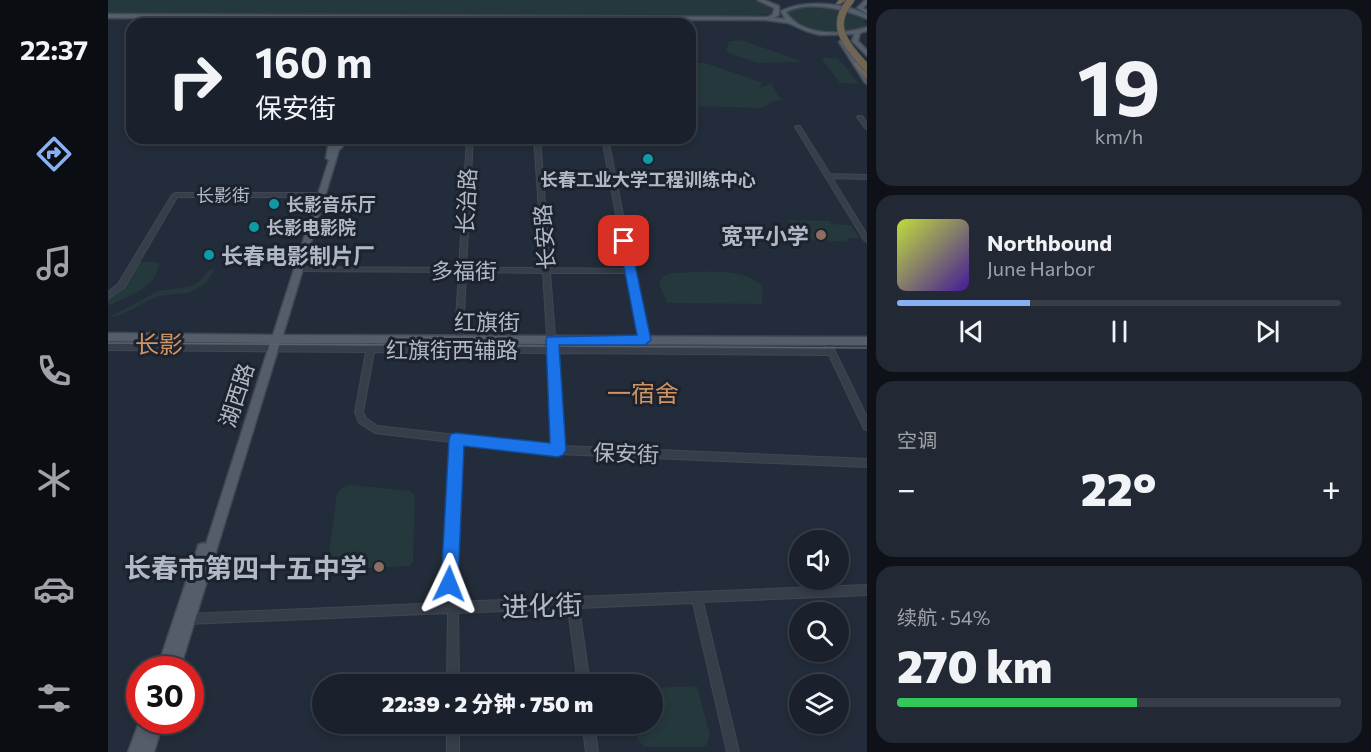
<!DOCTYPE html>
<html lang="zh">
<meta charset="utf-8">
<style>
body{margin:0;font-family:Commissioner,"Noto Sans SC",sans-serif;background:#232934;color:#f1f3f6;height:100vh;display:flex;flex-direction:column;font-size:22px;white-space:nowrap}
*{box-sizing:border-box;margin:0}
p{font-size:20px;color:#9fa3a9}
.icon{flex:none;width:33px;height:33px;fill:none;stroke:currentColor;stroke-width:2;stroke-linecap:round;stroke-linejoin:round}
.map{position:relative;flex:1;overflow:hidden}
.side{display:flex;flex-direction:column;gap:9px;padding:9px;background:#0e1218;width:504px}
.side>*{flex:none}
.top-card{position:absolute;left:18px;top:18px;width:570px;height:126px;border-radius:18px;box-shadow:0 3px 9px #0003,0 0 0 2px #383e48;background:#1a212c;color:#f1f3f6;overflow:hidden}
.buttons{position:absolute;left:681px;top:530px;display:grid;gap:12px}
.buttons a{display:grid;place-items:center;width:60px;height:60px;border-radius:50%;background:#1a212c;box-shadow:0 3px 9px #0003,0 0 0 2px #383e48;font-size:30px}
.speed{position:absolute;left:18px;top:656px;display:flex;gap:12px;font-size:30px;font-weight:700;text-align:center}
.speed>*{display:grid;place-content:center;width:78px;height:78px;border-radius:50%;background:#1a212c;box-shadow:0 3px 9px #0003,0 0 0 2px #383e48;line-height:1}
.speed .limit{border:9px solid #d22;background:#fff;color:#111}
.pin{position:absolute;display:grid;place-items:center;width:51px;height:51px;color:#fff;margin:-26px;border-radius:12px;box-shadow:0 3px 9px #0006}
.me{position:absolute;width:66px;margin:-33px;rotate:2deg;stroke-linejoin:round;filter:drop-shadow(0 0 4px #0008)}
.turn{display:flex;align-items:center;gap:21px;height:126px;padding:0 30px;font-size:27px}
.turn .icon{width:78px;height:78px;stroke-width:2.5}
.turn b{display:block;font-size:42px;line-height:51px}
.big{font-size:45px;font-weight:800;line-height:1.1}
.side .card{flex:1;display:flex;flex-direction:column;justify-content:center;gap:9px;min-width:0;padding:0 21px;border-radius:18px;background:#232934}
.side .dial{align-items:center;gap:0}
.dial b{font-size:78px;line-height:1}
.song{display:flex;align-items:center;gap:18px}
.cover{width:72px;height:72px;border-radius:9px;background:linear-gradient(135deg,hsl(70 70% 55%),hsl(260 70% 35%))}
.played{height:6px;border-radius:3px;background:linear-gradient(90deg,#89b0f3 30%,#383e48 30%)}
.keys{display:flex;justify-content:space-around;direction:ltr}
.heat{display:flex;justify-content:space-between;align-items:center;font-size:33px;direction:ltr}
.charge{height:9px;border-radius:4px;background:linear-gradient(90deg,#34c759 54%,#383e48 0)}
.trip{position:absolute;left:204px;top:674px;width:351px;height:60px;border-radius:30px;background:#1a212c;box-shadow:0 3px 9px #0003,0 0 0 2px #383e48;font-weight:800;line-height:60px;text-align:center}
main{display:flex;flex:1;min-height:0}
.tabs{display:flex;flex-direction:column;width:108px;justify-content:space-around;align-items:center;background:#0a0d12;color:#9fa3a9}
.tabs .icon{width:42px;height:42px}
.tabs .on{color:#89b0f3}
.tabs b{font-size:27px;color:#f1f3f6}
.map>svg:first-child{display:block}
.green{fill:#25383b}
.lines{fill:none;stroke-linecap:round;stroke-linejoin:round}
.minor-casing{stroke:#404753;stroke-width:2}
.major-casing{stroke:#404753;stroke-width:3}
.highway-casing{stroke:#424955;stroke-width:2}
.minor{fill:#363e4a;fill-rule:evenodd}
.major{fill:#545d6a;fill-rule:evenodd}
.highway{fill:#706554;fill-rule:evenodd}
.tram{stroke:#596271;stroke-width:1.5}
.highway-bridge-casing{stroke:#424955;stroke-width:8;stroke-linecap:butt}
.highway-bridge{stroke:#706554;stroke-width:7}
.route{fill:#1a73e8;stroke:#114b97;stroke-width:1.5}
.culture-dot{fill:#0f9aa8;stroke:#1c232f;stroke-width:2}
.education-dot{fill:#8d6e63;stroke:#1c232f;stroke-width:2}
.labels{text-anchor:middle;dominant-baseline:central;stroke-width:6;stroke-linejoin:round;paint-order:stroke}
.far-poi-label{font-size:18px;font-weight:bold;fill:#b2b9c6;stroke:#1c232f;text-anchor:start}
.far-street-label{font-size:18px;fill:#b2b9c6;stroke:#1c232f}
.street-label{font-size:22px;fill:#b2b9c6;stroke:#1c232f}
.poi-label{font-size:22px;font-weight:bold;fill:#b2b9c6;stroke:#1c232f;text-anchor:end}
.neighbourhood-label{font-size:24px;fill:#d09463;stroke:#1c232f}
.near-poi-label{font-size:27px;font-weight:bold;fill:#b2b9c6;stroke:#1c232f;text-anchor:end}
.near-street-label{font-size:27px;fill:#b2b9c6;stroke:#1c232f}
</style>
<main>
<nav class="tabs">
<b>22:37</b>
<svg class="icon on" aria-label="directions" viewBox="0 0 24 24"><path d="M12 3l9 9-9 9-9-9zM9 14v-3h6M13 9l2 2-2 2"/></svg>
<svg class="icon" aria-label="music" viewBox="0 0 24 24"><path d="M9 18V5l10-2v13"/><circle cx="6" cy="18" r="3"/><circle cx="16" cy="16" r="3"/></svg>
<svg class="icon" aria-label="phone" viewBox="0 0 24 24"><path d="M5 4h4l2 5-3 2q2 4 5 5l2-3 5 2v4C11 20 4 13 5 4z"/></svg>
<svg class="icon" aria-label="climate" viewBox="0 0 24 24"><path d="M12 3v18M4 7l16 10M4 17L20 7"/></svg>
<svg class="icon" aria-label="car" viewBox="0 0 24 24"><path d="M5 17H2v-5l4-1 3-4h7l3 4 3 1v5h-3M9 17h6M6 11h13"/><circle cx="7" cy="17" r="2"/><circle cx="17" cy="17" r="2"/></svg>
<svg class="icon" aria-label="filters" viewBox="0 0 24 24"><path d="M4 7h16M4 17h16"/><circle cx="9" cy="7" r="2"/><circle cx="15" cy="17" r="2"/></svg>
</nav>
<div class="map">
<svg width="759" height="752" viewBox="0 0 759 752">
<rect width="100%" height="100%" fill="#232c3a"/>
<!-- green -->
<path class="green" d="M0,0h645l21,8 -3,6 -23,2 -640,-3z
M705,4c15,0 48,3 53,21 -14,16 -64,6 -78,-9l1,-6 10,-5z
M633,40l58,20 1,2 -42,1 -32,-11 3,-11z
M582,57l6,2 -5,4h14l58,20 -3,2 1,3 10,-5 10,17 -9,2 -11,6 -71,-2z
M713,58h17l21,26 -19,-1z
M680,220l42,1 2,3 19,1 8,13h-11l1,4 -53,-3z
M30,262h21c-1,26 -31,34 -51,44v-6l15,-10z
M107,269l-9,14 -17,10 -31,3 -38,19 -12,3 50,-27 34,-5 10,-7 6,-8z
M565,273c24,-1 74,-7 90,14l-1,17 -95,-1 -8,-20 4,-7z
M243,485l59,6 5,4 -2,67 -3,4 -83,4 10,-77 6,-6z
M589,686l13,49 -3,9 -4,3h-59l-6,-8 -3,-16h17l1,-35z"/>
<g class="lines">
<defs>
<path id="minor" d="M472,15l2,1 2,8h-4l-2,-8z
M750,116h4l5,7v6l-2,-1 -8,-11z
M688,126h4l30,48 37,1v4l-35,-1 35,57v7l-3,-2 -69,-113z
M359,138h6l-7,130h77l-9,-130h6l10,130 76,1 -24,-131h6l41,210 177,1 -1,-2 1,-2h6l35,72v13l-3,-1 -35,-74 -272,-2 5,93 305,13v8l-309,-13 -98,-11 -6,159 413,-17v10l-164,7 36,150h-12l-34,-149 -114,5 11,76h-12l-10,-76 -110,5 1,71h-12l1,-71 -261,11 -4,-1 -1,-4 1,-4 4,-1 257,-11 7,-161 -76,-9 -16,-10 -4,-11 11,-60 -258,-2v-6l259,2 1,-4h6l1,4 173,1 1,-5h6l1,5 85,1 -14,-75h-77l5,63 -4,3 -4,-3 -4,-63 -77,-1 -3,63 -4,3 -4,-3 4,-63 -163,-1 -2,-2 2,-2h2l161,1zM266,352l175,1 4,93 -176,-20 -11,-8 -3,-6z
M67,193h146l3,2 -3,2h-144l-53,91 -16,11v-7l10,-8 54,-89z
M339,723h12v29h-12z
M474,723h12l4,29h-12z"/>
<path id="major" d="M649,0h7l15,6v9l-5,3 11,1 -4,-8c23,-11 63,-9 86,4v4c-22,-10 -59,-19 -81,-7 16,25 56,23 81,15v4l-7,2 -2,8 9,9v6l-15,-15 2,-7 -34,1 -14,-4 -18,-8 -23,-3 -657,-2v-4l660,3 5,-3 1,-6z
M757,0h2v4l-4,4 4,2v4l-10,-6z
M732,41h4c7,10 23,32 23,43l-2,-1 -26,-41z
M217,138h8l2,8 8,-8h8l-12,12 -56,185 584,2v8l-587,-2 -100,326h-23l40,-120 1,-4 5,-2 3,1 64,-201 -162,-2v-8l165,2 56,-175 -3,-2 2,-11z
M32,720h24l-10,32h-26z"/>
<path id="highway" d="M731,0h7l-6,4h-4z
M746,63h4l9,10v6l-13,-14z"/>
</defs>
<!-- minor casing -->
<use href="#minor" class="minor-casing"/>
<!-- major casing -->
<use href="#major" class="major-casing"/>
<!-- highway casing -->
<use href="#highway" class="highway-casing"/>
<!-- minor -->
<use href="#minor" class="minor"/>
<!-- major -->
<use href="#major" class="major"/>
<!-- highway -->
<use href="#highway" class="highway"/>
<!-- tram -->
<path class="tram" d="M0,343l759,5"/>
<defs>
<path id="highway-bridge" d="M743,0c-24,27 -3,46 16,68"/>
</defs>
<!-- highway-bridge casing -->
<use href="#highway-bridge" class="highway-bridge-casing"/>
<!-- highway-bridge -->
<use href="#highway-bridge" class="highway-bridge"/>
</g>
<!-- route -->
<path class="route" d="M516,238l6,3 21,99 -6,5h-86l7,105 -3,5 -5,2 -94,-11 -6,138 -2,6 -7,2 -6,-2 -2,-6 8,-145 2,-5 5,-1 94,10 -4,-103 1,-3 90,-2 -18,-94z"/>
<!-- markers -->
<g class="culture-dot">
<circle cx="540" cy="159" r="6"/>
<circle cx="166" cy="204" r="6"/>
<circle cx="146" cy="227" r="6"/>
<circle cx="101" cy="255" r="6"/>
</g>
<g class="education-dot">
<circle cx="713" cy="235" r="6"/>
<circle cx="271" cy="567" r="6"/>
</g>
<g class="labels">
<!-- far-poi labels -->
<g class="far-poi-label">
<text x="540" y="179" text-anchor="middle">长春工业大学工程训练中心</text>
<text x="178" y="204">长影音乐厅</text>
<text x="158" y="227">长影电影院</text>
</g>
<!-- far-street labels -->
<g class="far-street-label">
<text x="115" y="195">长影街</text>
</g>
<!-- street labels -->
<g class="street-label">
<text transform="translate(358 201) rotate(-87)">长治路</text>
<text transform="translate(436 237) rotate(-94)">长安路</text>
<text x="356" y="270">多福街</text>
<text x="379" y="321">红旗街</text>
<text x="344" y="349">红旗街西辅路</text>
<text transform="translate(128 395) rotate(-72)">湖西路</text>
<text transform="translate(518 453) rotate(2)">保安街</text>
</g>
<!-- poi labels -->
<g class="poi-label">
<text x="701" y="235">宽平小学</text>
<text x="113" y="255" text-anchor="start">长春电影制片厂</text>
</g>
<!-- neighbourhood labels -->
<g class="neighbourhood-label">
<text x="51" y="343">长影</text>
<text x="535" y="392">一宿舍</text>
</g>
<!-- near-poi labels -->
<g class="near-poi-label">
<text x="259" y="567">长春市第四十五中学</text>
</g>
<!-- near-street labels -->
<g class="near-street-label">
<text transform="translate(434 605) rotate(-2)">进化街</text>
</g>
</g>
</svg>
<div class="buttons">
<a><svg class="icon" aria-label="sound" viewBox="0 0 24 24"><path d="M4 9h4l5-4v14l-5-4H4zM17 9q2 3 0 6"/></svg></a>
<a><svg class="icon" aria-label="search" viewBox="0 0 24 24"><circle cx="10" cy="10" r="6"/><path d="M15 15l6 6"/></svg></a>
<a><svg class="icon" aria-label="layers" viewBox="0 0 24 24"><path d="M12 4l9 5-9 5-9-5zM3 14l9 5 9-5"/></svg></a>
</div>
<div class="speed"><div class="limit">30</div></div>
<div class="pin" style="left:516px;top:241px;background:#d93025"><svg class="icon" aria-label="arrive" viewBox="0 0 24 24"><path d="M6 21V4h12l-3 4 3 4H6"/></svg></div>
<svg class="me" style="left:341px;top:584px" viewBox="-20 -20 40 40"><path d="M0-17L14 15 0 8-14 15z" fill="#1a73e8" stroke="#fff" stroke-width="4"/></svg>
<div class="trip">22:39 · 2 分钟 · 750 m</div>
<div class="top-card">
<div class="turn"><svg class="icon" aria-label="right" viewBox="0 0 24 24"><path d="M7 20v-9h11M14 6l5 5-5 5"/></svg><div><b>160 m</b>保安街</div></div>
</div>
</div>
<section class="side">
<div class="card dial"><b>19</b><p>km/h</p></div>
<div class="card">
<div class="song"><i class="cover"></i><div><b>Northbound</b><p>June Harbor</p></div></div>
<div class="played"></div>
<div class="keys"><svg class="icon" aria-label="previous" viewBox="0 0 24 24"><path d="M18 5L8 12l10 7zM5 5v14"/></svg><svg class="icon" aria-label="pause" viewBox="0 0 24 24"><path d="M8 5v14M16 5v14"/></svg><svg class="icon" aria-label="next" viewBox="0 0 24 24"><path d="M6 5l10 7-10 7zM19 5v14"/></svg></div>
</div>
<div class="card"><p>空调</p>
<div class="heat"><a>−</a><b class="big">22°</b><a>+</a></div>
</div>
<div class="card"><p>续航 · 54%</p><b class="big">270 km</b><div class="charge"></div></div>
</section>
</main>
